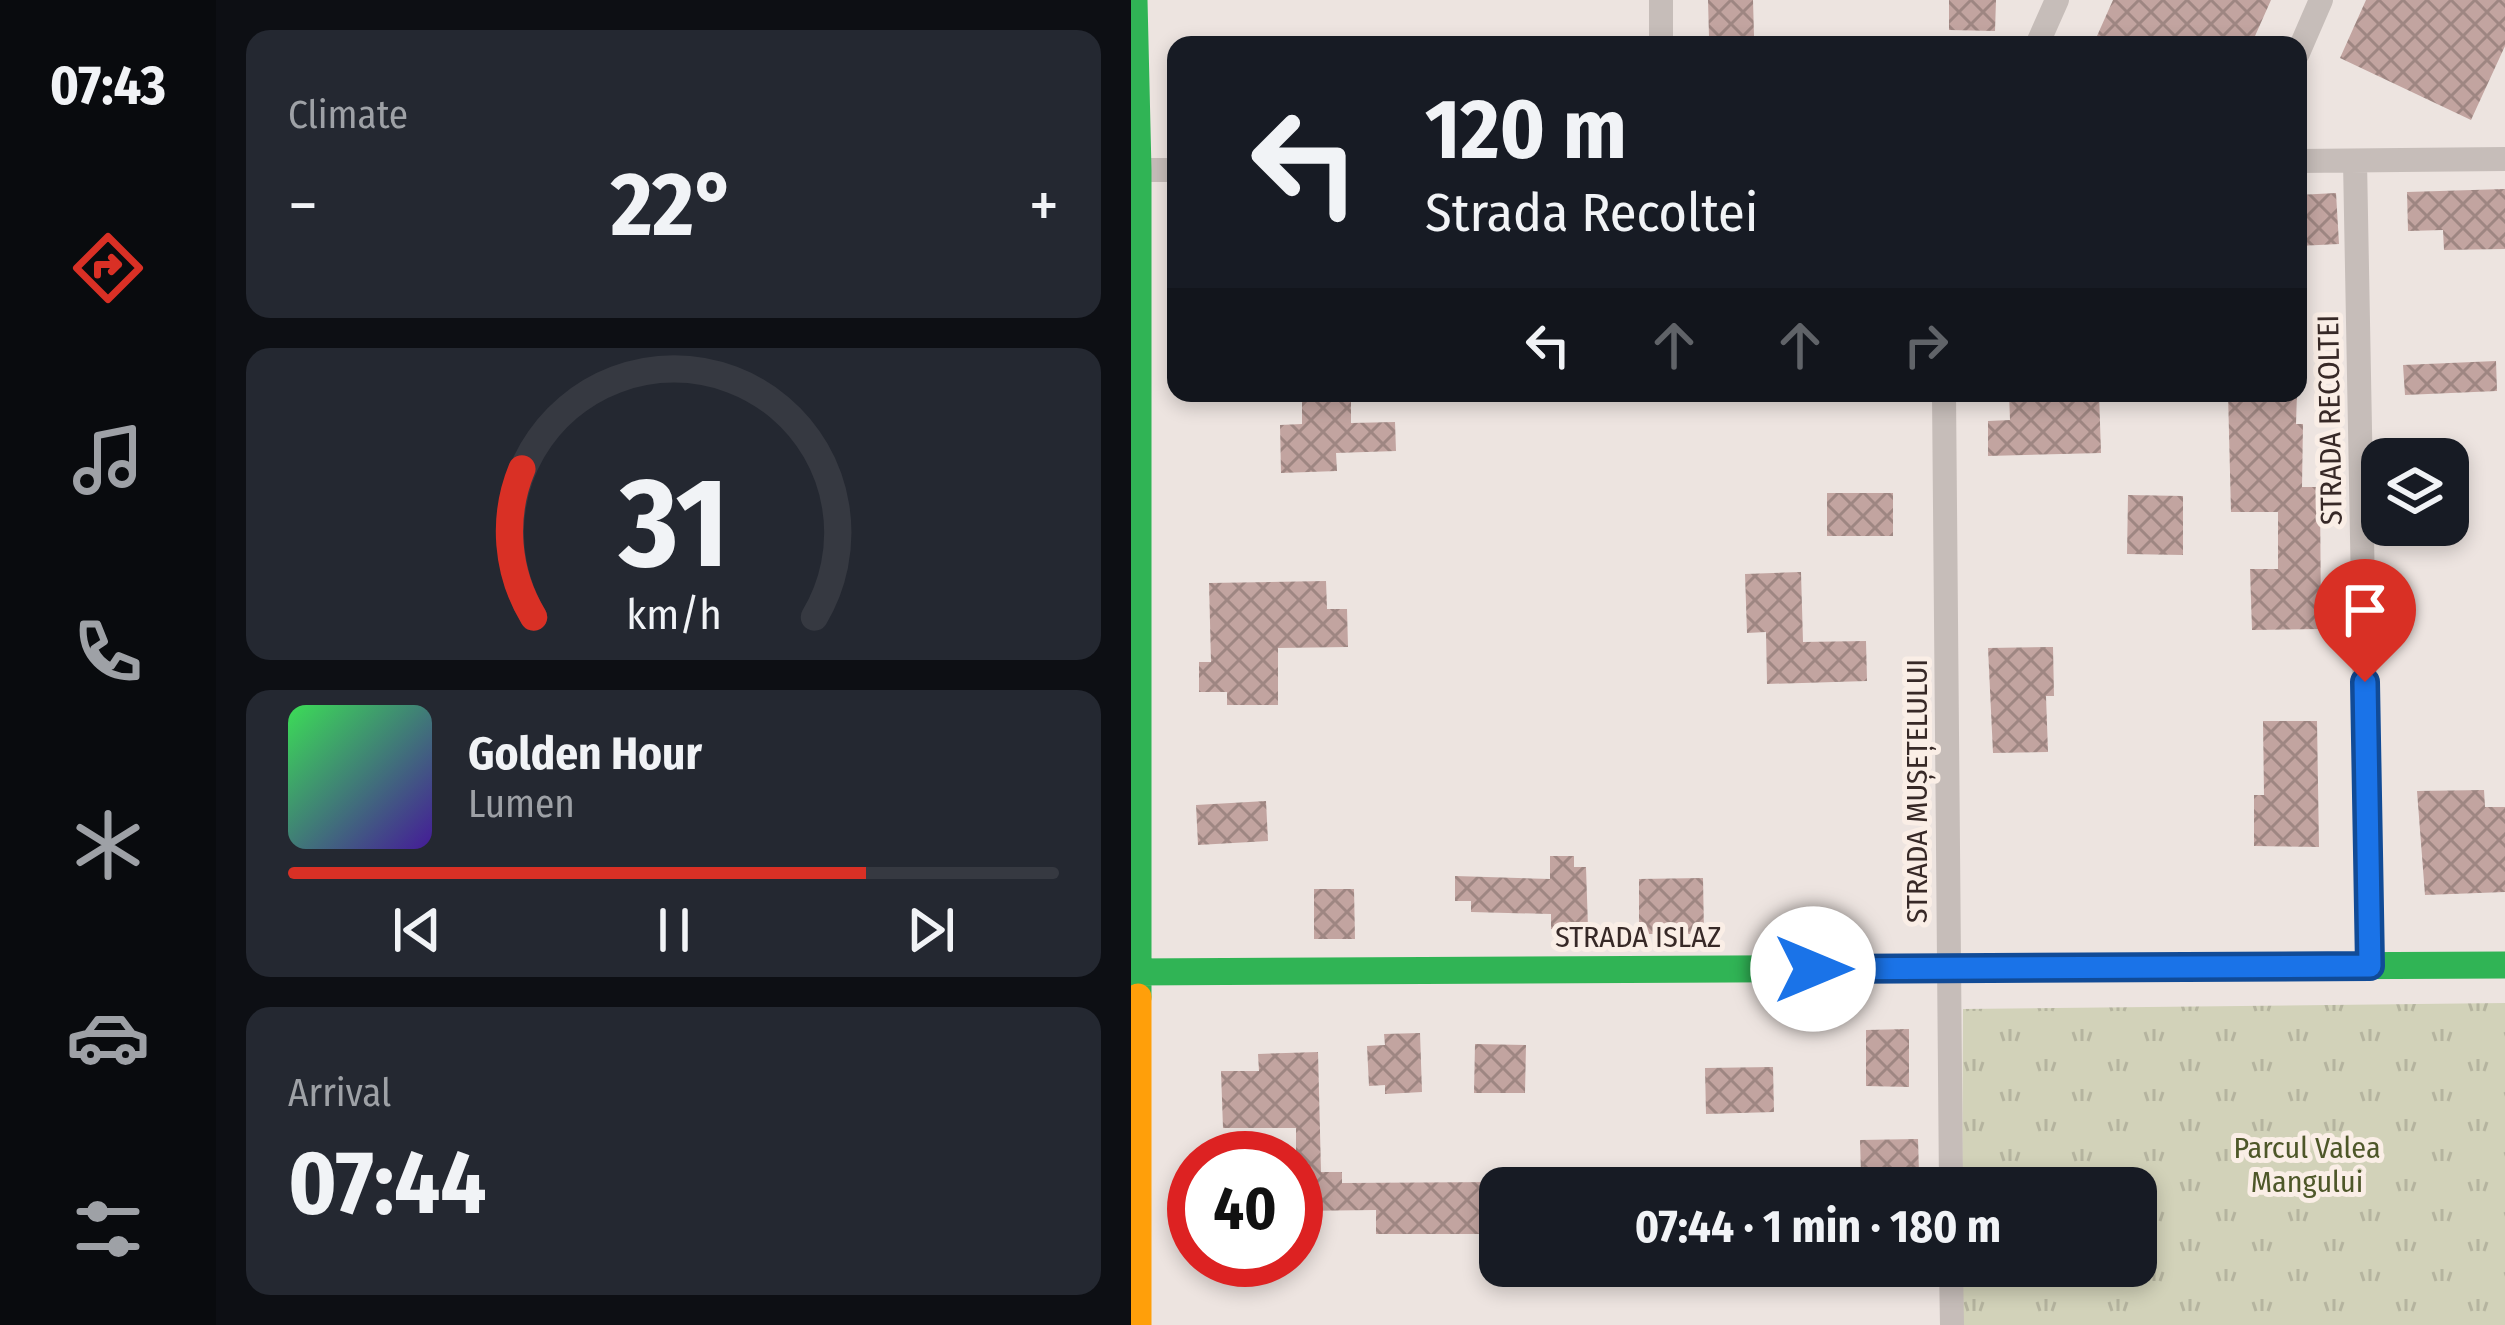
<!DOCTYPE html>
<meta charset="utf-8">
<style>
body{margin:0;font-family:"Fira Sans Condensed",sans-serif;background:#242831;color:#f1f3f6;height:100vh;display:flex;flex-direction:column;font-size:45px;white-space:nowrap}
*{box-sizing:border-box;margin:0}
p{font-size:39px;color:#9ea1a6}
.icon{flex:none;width:66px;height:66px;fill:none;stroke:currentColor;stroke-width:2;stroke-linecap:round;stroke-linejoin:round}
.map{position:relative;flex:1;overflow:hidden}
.sheet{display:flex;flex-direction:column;gap:30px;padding:30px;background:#0d0f14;width:915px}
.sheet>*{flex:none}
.guide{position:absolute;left:36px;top:36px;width:1140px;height:366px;border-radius:24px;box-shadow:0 6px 18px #0003;background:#171b24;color:#f1f3f6;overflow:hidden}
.controls{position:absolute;left:1230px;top:438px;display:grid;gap:24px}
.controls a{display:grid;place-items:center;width:108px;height:108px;border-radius:24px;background:#171b24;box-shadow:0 6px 18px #0003;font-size:60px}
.speed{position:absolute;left:36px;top:1131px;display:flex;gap:24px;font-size:60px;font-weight:700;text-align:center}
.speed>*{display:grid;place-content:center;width:156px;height:156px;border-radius:50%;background:#171b24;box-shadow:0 6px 18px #0003;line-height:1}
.speed .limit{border:18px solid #d22;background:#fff;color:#111}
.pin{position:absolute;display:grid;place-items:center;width:102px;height:102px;color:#fff;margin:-123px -51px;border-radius:50% 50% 50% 0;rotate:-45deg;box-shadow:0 0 12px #0007}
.pin .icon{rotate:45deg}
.me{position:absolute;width:132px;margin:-66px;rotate:90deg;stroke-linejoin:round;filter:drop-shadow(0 0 9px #0008)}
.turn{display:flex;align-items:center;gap:42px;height:252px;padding:0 60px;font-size:54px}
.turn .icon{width:156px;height:156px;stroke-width:2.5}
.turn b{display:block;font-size:84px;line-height:102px}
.lanes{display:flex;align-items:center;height:114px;padding:0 60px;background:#0003;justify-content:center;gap:60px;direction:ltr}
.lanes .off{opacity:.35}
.big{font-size:90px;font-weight:700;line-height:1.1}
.sheet .tile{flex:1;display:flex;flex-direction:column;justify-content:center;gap:18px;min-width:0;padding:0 42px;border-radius:24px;background:#242831}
.sheet .dial{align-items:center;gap:0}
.dial svg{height:312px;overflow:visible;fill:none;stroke:#363941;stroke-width:7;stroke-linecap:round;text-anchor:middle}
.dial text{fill:#f1f3f6;stroke:none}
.song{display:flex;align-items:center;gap:36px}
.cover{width:144px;height:144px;border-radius:18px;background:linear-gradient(135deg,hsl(130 70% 55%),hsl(260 70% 35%))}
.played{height:12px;border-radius:6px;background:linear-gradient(90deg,#d93025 75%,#363941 75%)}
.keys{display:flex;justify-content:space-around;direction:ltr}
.heat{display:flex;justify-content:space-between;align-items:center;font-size:66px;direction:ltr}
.trip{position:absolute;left:348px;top:1167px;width:678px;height:120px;border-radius:24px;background:#171b24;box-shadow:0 6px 18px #0003;font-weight:700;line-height:120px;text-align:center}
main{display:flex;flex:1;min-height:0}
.tabs{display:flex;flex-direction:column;width:216px;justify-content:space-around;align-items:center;background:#090b0e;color:#9ea1a6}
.tabs .icon{width:84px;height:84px}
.tabs .current{color:#d93025}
.tabs b{font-size:54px;color:#f1f3f6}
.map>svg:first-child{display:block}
.park{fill:url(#park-tufts)}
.building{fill:url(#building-cross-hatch)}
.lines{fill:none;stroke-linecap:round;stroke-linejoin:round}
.street{stroke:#c6bdb9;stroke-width:24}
.fast{stroke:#30b455;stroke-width:27}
.slow{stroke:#ff9f0a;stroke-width:27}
.route-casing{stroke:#114b97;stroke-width:30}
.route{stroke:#1a73e8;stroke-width:21}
.labels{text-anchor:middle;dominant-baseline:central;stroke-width:10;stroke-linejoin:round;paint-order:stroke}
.street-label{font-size:30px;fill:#372927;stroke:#faeee6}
.park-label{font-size:30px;fill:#4e5729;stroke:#faeee6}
</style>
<main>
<nav class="tabs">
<b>07:43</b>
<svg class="icon current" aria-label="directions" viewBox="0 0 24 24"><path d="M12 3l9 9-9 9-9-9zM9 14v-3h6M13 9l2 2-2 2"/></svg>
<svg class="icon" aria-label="music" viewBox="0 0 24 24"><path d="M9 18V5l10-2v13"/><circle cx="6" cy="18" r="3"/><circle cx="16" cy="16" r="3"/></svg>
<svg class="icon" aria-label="phone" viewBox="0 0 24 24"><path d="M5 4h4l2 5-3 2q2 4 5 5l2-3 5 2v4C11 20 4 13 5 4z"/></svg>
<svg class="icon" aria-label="climate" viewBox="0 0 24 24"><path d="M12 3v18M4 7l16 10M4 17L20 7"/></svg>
<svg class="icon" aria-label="car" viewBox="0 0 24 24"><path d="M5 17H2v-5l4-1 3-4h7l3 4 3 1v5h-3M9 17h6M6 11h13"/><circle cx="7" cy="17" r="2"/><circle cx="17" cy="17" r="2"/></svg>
<svg class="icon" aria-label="filters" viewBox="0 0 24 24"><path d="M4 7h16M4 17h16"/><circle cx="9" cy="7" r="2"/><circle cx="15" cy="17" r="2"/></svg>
</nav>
<section class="sheet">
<div class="tile"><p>Climate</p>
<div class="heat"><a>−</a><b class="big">22°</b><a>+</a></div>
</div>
<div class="tile dial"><svg viewBox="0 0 100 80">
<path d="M14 69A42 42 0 1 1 86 69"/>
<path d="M14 69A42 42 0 0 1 11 31" stroke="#d93025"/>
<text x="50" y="56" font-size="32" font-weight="700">31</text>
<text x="50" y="72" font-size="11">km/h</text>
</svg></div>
<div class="tile">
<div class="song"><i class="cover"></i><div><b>Golden Hour</b><p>Lumen</p></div></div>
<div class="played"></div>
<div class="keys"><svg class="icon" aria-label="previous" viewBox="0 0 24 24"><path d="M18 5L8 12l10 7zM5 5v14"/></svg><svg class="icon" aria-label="pause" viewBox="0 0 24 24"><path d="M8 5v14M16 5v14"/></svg><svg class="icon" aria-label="next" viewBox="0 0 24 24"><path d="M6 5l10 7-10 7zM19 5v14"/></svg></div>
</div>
<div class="tile"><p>Arrival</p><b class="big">07:44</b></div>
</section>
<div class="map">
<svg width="1374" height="1325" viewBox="0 0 1374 1325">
<defs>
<pattern id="park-tufts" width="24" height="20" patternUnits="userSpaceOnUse" patternTransform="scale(3)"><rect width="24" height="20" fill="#d2d2b9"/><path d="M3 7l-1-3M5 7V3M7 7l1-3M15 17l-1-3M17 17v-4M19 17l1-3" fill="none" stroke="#b5b49f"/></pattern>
<pattern id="building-cross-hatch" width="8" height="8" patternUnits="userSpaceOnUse" patternTransform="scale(3)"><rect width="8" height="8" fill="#c2a4a0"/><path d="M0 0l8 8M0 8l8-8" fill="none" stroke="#9e8682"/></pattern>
</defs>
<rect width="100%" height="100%" fill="#ede4e0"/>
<!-- park -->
<path class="park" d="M1374,1003v322h-543v-59h174v-78h-174l1,-179z"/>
<!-- building -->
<path class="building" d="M577,0h45l1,36 -45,1z
M818,0h47l-1,31 -46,-1z
M982,0h158l-20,45h-158z
M1235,0h139v46l-34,74 -131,-62z
M1374,189v60l-61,1 -1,-20 -35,1 -1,-39z
M1205,193l3,51 -41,2v-51z
M1365,361l1,30 -92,4 -2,-30z
M171,393h49v30l44,-1 1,29 -60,2 1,18 -56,2 -1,-48 22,-1z
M878,393h90l2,60 -113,3v-35l22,-1z
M1097,393h69l-1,31h7l-1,63h18l1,142 -69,1 -2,-61h28v-57h-47z
M696,493h66v43h-66z
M997,495l55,1v59l-56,-1z
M670,572l2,70 63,-1 1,40 -100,3 -1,-52 -19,1 -2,-59z
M195,581l1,28h20l1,38 -70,1v57h-51v-13h-28v-30h12l-2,-79z
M922,647l1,49h-8l2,56 -55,1 -5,-105z
M1132,721h54l2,126 -65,-1v-51h10z
M1353,790l1,17h20v85l-80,3 -8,-104z
M135,801l2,40 -70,4 -2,-40z
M419,856h24v11h12l2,61 -37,1v-15l-80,-2v-11h-16v-25l95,3z
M572,878l1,56h-65v-55z
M183,889h40l1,50h-41z
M778,1029v58l-43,-1v-56z
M289,1033l2,59 -37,2v-9l-16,1 -2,-40 18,-1 -1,-11z
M344,1044l51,1 -1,48h-51z
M187,1052l3,120h21v11l158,-1v52h-124v-24l-80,1v-83h-73l-2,-57h38l-1,-17z
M642,1067l1,45 -68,2 -1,-46z
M787,1139l1,34 -58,1 -1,-34z"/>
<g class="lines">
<!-- street -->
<path class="street" d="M530,0v45
M906,45l20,-45
M1167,53l23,-53
M1167,161l207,-2
M1224,161l15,805
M7,170h38
M813,393l7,795
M820,1266l1,59"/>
<!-- fast -->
<path class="fast" d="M3,0l4,170v827
M0,972l1374,-7"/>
<!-- slow -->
<path class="slow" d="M7,997v328"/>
</g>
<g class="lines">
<defs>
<path id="route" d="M682,969l557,-3 -5,-284"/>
</defs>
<!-- route casing -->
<use href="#route" class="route-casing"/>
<!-- route -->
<use href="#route" class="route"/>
</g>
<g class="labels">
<!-- street labels -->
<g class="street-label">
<text transform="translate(1199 420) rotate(-91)">STRADA RECOLTEI</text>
<text transform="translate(786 791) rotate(-90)">STRADA MUȘEȚELULUI</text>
<text x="507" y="937">STRADA ISLAZ</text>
</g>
<!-- park labels -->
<g class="park-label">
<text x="1176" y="1148">Parcul Valea<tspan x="1176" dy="34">Mangului</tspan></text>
</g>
</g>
</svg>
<div class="controls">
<a><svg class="icon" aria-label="layers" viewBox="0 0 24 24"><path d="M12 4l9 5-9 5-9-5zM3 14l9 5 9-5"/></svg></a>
</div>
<div class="speed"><div class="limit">40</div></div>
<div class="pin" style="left:1234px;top:682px;background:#d93025"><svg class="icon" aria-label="arrive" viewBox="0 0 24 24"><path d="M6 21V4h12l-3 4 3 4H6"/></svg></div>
<svg class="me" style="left:682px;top:969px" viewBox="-20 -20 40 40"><circle r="19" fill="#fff"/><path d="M0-13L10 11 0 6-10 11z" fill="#1a73e8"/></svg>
<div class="trip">07:44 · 1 min · 180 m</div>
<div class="guide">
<div class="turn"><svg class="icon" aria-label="left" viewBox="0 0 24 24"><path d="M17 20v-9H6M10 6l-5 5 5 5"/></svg><div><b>120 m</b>Strada Recoltei</div></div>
<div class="lanes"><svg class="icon" aria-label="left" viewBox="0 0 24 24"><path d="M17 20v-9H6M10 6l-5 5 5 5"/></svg><svg class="icon off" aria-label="ahead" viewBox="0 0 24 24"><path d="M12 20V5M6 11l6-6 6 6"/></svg><svg class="icon off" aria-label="ahead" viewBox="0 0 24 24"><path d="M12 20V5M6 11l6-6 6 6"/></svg><svg class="icon off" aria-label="right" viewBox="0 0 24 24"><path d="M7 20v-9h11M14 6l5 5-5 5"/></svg></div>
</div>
</div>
</main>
